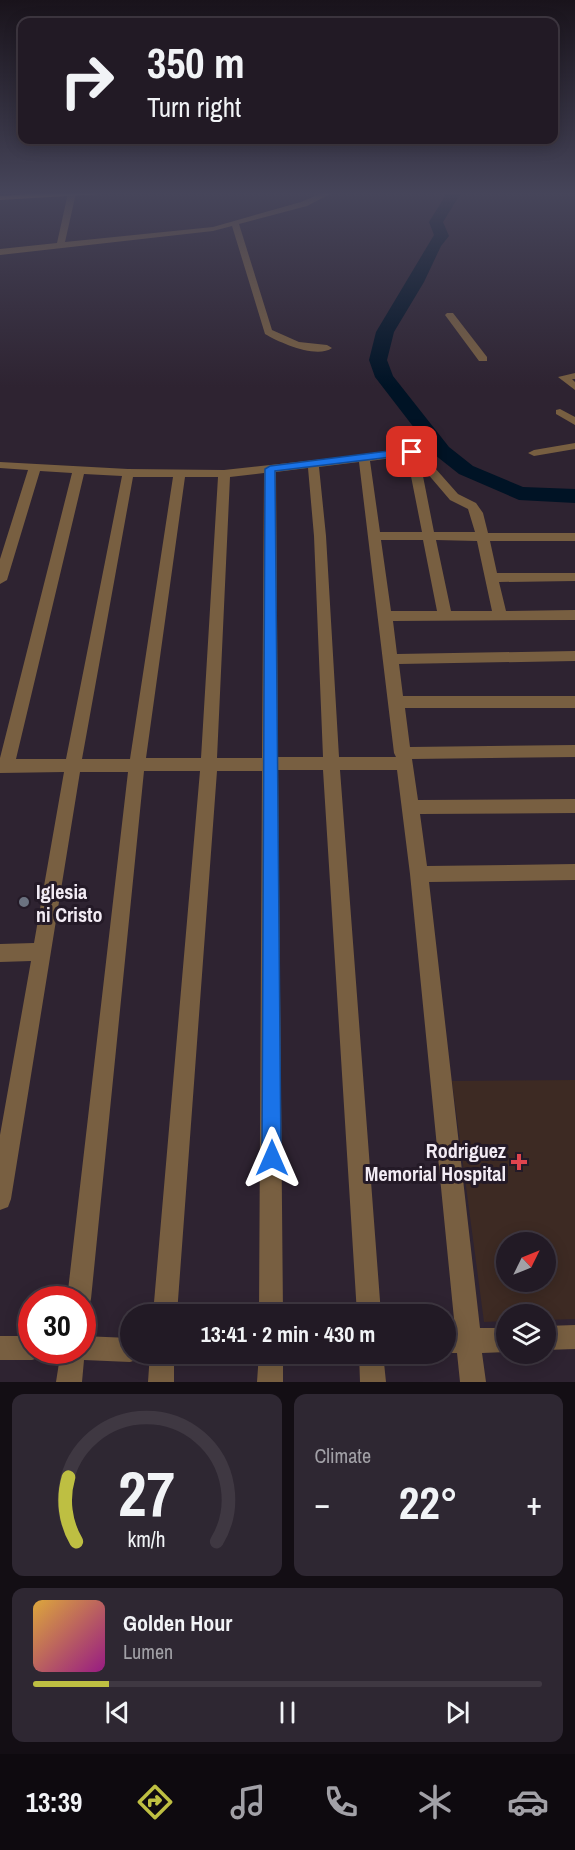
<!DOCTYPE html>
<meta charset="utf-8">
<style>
body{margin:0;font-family:"Archivo Narrow",sans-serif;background:#2e2732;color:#f1f3f6;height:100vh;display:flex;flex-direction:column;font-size:22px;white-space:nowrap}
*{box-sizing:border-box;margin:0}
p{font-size:20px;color:#a2a1a7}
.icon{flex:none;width:33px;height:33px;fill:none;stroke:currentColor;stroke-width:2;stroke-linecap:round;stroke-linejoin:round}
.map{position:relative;height:1382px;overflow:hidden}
.sheet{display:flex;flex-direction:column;gap:12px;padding:12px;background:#130e14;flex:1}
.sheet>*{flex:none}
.hud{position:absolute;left:18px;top:18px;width:540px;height:126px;border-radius:12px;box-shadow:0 3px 15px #0003,0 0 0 2px #3f3842;background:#221a25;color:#f1f3f6;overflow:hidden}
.needle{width:39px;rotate:47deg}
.buttons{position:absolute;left:496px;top:1232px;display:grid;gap:12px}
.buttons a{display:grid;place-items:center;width:60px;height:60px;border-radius:50%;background:#221a25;box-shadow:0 3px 15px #0003,0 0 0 2px #3f3842;font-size:30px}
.speed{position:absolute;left:18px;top:1286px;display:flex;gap:12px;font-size:30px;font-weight:700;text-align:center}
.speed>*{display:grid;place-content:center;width:78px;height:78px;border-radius:50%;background:#221a25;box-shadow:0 3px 15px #0003,0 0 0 2px #3f3842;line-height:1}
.speed .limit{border:9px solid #d22;background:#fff;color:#111}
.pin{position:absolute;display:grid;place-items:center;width:51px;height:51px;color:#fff;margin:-26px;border-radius:12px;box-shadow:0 3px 9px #0006}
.me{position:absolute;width:66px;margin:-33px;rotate:0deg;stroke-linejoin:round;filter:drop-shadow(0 0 4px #0008)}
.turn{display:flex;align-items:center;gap:21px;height:126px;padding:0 30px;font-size:27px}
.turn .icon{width:78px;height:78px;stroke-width:2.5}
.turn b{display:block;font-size:42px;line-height:51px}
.big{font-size:45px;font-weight:700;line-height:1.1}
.sheet .widget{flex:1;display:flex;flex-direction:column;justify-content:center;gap:9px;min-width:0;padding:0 21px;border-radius:12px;background:#2e2732}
.sheet .dial{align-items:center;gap:0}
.dial svg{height:156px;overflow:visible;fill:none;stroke:#3f3842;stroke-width:7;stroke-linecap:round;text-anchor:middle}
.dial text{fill:#f1f3f6;stroke:none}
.song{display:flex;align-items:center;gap:18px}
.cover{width:72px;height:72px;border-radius:9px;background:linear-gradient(135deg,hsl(40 70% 55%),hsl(310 70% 35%))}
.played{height:6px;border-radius:3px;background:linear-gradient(90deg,#bebf42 15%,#3f3842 15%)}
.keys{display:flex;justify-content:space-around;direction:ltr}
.heat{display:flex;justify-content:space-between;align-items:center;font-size:33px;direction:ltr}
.sheet .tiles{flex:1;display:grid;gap:12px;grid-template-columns:1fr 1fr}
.widget:last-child{grid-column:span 2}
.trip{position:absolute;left:120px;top:1304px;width:336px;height:60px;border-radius:30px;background:#221a25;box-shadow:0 3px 15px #0003,0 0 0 2px #3f3842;font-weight:700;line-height:60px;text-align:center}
.tabs{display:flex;height:96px;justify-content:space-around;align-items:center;background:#0e0a0f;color:#a2a1a7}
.tabs .icon{width:42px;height:42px}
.tabs .on{color:#bebf42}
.tabs b{font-size:27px;color:#f1f3f6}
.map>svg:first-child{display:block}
.medical{fill:#3d2a23;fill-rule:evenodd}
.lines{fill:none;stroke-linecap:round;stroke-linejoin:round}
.river{fill:#001325;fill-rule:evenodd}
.minor{fill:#785f41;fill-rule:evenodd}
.major{fill:#c89553;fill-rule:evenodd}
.route{fill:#1a73e8;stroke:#114b97;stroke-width:1.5}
.worship-dot{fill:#6b7280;stroke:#241a27;stroke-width:2}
.health-dot{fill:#e0444e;stroke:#241a27;stroke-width:2}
.labels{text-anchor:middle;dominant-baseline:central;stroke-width:6;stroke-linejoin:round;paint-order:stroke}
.near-poi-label{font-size:20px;font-weight:bold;fill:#f2ebf4;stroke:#241a27;text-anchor:start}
</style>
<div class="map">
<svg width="575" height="1382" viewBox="0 0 575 1382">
<rect width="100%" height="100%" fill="#2e2331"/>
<!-- medical -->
<path class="medical" d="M575,1080v239l-29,1v-6h-39v7l-23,1 -32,-241zM507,1242h39v39h-39z"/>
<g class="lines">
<!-- river -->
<path class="river" d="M447,193h14l-18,29 6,14 -8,10 -17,36 -30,50 -7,28 6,16 56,71 24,19 50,21 52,2v14l-56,-3 -60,-26 -24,-19 -60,-78 -6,-17 7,-28 58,-97 -5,-13z"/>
<!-- minor -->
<path class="minor" d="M68,193h8l-11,49 148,-15 88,-25 21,-9h10l-25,13 -68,18 33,106 27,12 28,3 5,3c-15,11 -52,-5 -67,-14l-33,-108 -19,5 -213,24v-6l57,-6z
M447,313h6l34,44v4h-8l-34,-46z
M575,373v6h-3l3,3v8l-17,-13z
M560,409l15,8v8l-19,-11v-4z
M575,443v6l-41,7 -6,-3 6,-3z
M415,449l4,1 39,44 18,9 7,10 5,20h87v8h-85l7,32h78v8l-76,1 7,29 69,-1v10l-182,1 4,33 178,-3v10l-176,3 4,32h172v12h-170l5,39 165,-2v12l-163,2 6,41 157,-1v14l-155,1 7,52 148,-2v16l-146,2 51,446h27v24l-25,1 4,29h-26l-3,-29h-12l1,-24h9l-45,-455 -13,-104h-57l41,544h-24l-34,-544h-45l5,544h-24l3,-543h-45l-40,543h-24l47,-543h-56l-53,528 -3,9 -6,2v-11h-15l61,-527h-48l-69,427 -3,8 -8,3v-75l31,-174 -31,1v-18l34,-1 30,-171 -64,1v-15l72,-285 -32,-2 -33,109 -7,4v-25l28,-89 -28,-2v-6l128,7 96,1zM407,456l15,76h-42l-10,-71zM359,462l35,291 2,4h-57l-13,-221 -7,-69zM421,466l29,34 18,9 7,23h-41zM308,468l6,68 9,221h-45l-2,-285zM264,473l-2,285h-45l13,-281zM84,474l38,2 -56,283h-50zM133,477h40l-43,282h-48zM185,477h33l-17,281h-55zM381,540h42l14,71h-46zM436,540l41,1 15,70h-41z
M575,1325v24l-29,1v-24z
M0,1336h32v14h12l-3,7 -9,3h-32z
M82,1336l48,2v15h11l-2,6 -9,3 -46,-2 -2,22h-26l5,-32h21z
M150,1353h24v29h-26z
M259,1353h24v29h-26z
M359,1353h24l3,29h-26z"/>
<!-- major -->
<path class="major" d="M51,193h66l-117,7v-4z"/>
</g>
<!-- sky -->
<linearGradient id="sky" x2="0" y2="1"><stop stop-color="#19131b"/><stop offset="0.5" stop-color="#46455a"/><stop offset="1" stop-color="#46455a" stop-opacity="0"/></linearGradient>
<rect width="575" height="387" fill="url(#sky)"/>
<!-- route -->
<path class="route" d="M412,448l6,4 -2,2 -141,17 6,687 -2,7 -7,3 -8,-3 -2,-7 3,-689 5,-3z"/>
<!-- markers -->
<circle class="worship-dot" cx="24" cy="902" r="6"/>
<path class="health-dot" d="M516 1153h6v6h6v6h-6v6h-6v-6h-6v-6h6z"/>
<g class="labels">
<!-- near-poi labels -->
<g class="near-poi-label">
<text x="36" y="891">Iglesia<tspan x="36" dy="23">ni Cristo</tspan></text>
<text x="506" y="1150" text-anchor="end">Rodriguez<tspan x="506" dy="23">Memorial Hospital</tspan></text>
</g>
</g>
</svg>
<div class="buttons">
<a><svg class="needle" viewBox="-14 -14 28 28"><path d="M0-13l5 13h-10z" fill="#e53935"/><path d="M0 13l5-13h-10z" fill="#a2a1a7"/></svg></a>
<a><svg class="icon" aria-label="layers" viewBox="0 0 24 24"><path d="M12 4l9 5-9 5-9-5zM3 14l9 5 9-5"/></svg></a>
</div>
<div class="speed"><div class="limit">30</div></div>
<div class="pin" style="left:412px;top:452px;background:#d93025"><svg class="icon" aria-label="arrive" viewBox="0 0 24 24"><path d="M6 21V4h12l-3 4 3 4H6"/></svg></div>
<svg class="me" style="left:272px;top:1158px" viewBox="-20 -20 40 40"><path d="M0-17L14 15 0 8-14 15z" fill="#1a73e8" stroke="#fff" stroke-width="4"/></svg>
<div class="trip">13:41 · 2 min · 430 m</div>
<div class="hud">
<div class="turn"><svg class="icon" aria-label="right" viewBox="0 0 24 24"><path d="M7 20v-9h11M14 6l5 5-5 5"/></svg><div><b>350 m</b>Turn right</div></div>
</div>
</div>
<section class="sheet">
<div class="tiles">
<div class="widget dial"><svg viewBox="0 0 100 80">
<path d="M14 69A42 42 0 1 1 86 69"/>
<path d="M14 69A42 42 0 0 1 10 36" stroke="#bebf42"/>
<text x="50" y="56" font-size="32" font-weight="700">27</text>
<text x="50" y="72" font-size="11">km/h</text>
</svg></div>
<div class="widget"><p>Climate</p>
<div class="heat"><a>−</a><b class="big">22°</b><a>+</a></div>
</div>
<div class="widget">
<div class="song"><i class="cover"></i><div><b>Golden Hour</b><p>Lumen</p></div></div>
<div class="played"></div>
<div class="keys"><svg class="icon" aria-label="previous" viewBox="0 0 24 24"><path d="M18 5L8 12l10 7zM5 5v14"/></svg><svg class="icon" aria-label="pause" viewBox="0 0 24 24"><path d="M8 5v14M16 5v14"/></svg><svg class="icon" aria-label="next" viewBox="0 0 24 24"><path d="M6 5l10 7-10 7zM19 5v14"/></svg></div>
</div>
</div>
</section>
<nav class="tabs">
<b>13:39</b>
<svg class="icon on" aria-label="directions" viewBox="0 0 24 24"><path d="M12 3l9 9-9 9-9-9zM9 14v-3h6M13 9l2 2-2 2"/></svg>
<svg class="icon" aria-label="music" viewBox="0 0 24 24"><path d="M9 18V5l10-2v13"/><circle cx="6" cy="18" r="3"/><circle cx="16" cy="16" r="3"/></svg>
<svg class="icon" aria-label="phone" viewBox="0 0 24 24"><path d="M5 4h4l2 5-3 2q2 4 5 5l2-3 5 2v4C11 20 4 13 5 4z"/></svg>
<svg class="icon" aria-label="climate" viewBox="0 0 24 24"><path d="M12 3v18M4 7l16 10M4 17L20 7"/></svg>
<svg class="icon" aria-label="car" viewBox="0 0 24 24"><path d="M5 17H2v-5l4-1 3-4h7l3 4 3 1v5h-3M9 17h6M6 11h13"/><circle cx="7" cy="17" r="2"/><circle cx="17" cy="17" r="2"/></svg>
</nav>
